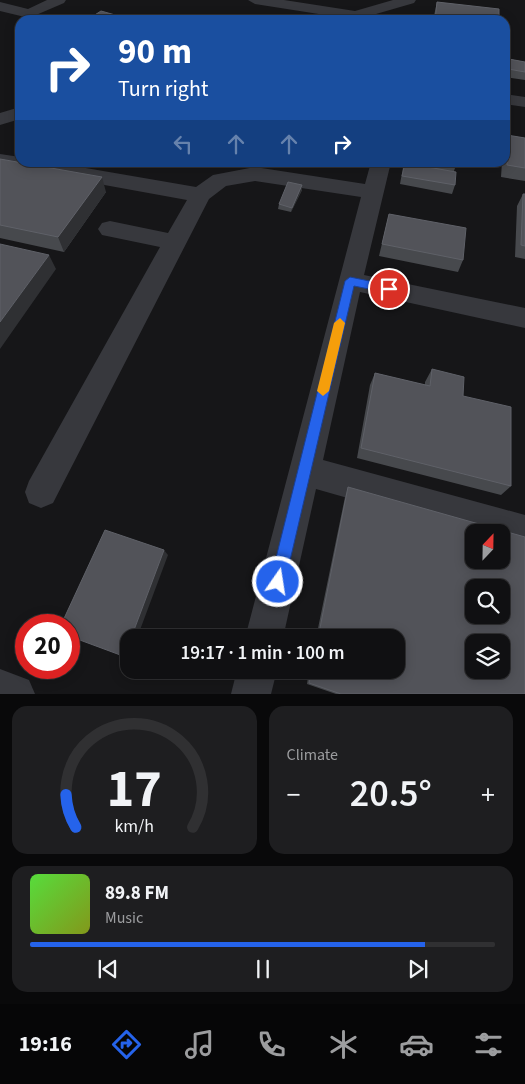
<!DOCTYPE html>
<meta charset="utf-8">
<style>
body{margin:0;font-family:"Source Sans 3",sans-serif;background:#1e1e20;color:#f1f3f6;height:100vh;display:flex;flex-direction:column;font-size:19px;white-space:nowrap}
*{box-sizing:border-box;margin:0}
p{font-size:16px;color:#9c9d9f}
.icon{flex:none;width:28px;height:28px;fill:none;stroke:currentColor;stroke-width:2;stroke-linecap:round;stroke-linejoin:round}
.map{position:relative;height:694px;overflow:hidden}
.drawer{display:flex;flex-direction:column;gap:12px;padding:12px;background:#09090a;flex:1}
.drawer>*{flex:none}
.banner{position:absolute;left:15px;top:15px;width:495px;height:152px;border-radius:15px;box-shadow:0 2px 12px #0003,0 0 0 1px #303032;background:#1a4fa0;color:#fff;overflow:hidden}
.needle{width:32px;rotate:22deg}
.fabs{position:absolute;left:465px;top:524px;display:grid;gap:10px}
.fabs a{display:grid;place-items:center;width:45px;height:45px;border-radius:10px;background:#101012;box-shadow:0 2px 12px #0003,0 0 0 1px #303032;font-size:25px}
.speed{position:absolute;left:15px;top:614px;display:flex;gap:10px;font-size:25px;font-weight:700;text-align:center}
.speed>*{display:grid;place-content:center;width:65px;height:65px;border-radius:50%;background:#101012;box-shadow:0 2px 12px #0003,0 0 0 1px #303032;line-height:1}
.speed .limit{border:8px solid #d22;background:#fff;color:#111}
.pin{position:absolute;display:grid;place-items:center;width:42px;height:42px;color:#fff;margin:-21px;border:2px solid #fff;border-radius:50%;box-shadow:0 1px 5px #0007}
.me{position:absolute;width:55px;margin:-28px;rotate:13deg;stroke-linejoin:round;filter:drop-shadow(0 0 4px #0008)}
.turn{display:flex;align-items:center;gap:18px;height:105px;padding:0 20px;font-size:22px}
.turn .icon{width:65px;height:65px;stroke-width:2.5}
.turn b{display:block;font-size:35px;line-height:42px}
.lanes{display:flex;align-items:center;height:48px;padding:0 20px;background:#0003;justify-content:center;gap:25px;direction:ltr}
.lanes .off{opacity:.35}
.big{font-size:38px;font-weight:600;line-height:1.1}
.drawer .widget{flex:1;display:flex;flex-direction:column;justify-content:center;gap:8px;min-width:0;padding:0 18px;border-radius:15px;background:#1e1e20}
.drawer .dial{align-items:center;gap:0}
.dial svg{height:130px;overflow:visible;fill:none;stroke:#303032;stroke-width:7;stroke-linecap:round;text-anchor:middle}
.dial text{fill:#f1f3f6;stroke:none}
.song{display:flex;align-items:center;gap:15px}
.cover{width:60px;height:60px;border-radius:8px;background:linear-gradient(135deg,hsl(110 70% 55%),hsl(70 70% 35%))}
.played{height:5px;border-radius:2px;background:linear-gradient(90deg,#2563eb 85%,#303032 85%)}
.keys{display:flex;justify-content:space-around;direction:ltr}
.heat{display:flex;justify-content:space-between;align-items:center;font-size:28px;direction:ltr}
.drawer .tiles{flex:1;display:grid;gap:12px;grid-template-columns:1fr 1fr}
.widget:last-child{grid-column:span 2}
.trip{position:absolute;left:120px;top:629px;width:285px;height:50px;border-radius:15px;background:#101012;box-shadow:0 2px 12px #0003,0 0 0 1px #303032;font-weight:600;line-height:50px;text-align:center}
.dock{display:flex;height:80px;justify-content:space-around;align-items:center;background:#060607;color:#9c9d9f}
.dock .icon{width:35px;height:35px}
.dock .selected{color:#2563eb}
.dock b{font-size:22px;color:#f1f3f6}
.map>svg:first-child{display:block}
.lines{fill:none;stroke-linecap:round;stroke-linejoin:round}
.minor{fill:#37383d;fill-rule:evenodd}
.wall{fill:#47494d}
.shaded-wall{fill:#2f3033}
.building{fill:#525359;stroke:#5f6168;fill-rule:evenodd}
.route{fill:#2563eb;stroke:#184099}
.slow{fill:#f59e0b}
</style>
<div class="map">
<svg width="525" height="694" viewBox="0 0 525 694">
<rect width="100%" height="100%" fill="#161618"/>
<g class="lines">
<!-- minor -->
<path class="minor" d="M47,0h19l-2,3 -35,15 -29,-7v-9l28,7z
M248,0h36l71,11 38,-11h23l-2,3 -38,11 15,3 3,3h-37l-102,-16z
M505,94l20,3v10l-20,-3z
M20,107v12l-20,6v-12z
M0,154l20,3v5h31l145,25 17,-12 42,-8 110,17 6,-22h20l-27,113 161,33v20l-165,-36 -37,168 202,55v34l-24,-7v-10h-27v2l-158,-45 -33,149h-38l116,-441 -106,-16 -29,5 -17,13 -156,304 -12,5 -12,-5 -4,-11 4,-11 131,-234 -58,-12 -4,-6 4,-6 8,-2 58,12 19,-33 -187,-34z
M0,669l29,11 6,14h-35z
M237,670h40l-6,24h-40z"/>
</g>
<!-- wall -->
<path class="wall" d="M437,2l62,18h-66z
M509,59l16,3v18l-20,-3 1,-9z
M507,135l18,3v43l-24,-4 1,-15h3v-21z
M0,159l106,33 -42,60 -64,-14z
M404,162h53l-3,9 1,14 -3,9 -52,-10z
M302,185v5l-11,22 -13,-3 1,-5z
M523,194h2v65l-10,-2 2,-51z
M389,214l74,46 -5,12 -79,-16z
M432,369l31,27 48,90 -10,9 -144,-37 13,-73 5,-12 50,12v-3z
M348,487l177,207h-189l-29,-10 2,-14h87v-32h-80l29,-141z"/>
<!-- shaded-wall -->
<path class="shaded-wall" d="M102,177l4,15 -42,60 -6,-15z
M302,185v5l-11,22 1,-4z
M49,255l7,14 -56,80v-27z
M164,550l4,5 -31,83h-6z
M129,642v16l-6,-2z"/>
<!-- building -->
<path class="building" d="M437,2l62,7v11h-64z
M101,11l25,7 -4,2h-24l-8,-2z
M509,59l16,3v10l-17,-3z
M507,135l18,3v30l-18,-3z
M0,159l102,18 -44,60 -58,-12z
M405,163l51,9 -1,13 -53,-9z
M288,182l14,3 -10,23 -13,-4z
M523,194h2v52l-4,-1z
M389,214l77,14 -3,32 -81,-16z
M0,244l49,11 -49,67z
M432,369l32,8 -1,19 48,11v79l-150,-38 14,-75 55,13z
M348,487l177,50v157h-184l-32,-11 3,-13h84v-32h-78zM474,532h27v28h-27zM474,588h27v27h-27zM474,642h27v28h-27z
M105,530l59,20 -33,88h-2v4l-6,14 -54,-20v-11h-8z"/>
<!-- route -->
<path class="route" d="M350,277l39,8 5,4 -5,4 -35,-7 -69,296 -2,5 -5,2 -6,-2 -2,-5 75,-301z"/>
<!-- slow -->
<path class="slow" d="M340,318l5,5 -16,68 -6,5 -6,-5 17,-68z"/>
</svg>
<div class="fabs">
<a><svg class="needle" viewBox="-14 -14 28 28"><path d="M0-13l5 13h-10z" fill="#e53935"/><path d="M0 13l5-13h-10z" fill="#9c9d9f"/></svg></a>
<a><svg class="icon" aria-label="search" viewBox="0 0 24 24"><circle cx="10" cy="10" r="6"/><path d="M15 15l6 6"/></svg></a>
<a><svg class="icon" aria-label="layers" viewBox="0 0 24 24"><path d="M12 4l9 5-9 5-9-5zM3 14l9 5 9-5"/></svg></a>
</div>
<div class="speed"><div class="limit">20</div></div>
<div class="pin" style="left:389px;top:289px;background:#d93025"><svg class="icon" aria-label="arrive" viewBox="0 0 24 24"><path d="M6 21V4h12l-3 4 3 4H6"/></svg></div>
<svg class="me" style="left:278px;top:582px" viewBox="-20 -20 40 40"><circle r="17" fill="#2563eb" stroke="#fff" stroke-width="3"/><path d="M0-11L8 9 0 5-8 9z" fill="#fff"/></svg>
<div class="trip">19:17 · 1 min · 100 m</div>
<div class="banner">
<div class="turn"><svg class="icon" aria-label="right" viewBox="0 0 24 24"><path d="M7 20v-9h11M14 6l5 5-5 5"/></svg><div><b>90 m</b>Turn right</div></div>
<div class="lanes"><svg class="icon off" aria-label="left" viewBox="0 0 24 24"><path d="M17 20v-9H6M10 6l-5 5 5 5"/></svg><svg class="icon off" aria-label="ahead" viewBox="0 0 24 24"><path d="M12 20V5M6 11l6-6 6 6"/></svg><svg class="icon off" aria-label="ahead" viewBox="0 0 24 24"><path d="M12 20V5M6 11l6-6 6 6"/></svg><svg class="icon" aria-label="right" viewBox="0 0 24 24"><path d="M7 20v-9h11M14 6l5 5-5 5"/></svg></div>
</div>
</div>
<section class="drawer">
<div class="tiles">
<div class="widget dial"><svg viewBox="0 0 100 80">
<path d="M14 69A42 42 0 1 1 86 69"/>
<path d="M14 69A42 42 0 0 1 8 49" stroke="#2563eb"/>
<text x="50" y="56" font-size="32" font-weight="700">17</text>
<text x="50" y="72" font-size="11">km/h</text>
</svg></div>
<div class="widget"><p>Climate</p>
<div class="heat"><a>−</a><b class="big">20.5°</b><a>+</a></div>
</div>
<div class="widget">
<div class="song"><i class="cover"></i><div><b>89.8 FM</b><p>Music</p></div></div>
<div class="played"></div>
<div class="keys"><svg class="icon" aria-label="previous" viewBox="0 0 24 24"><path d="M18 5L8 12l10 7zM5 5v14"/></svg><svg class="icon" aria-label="pause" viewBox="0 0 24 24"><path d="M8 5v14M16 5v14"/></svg><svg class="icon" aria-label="next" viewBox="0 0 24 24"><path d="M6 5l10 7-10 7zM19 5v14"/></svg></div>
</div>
</div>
</section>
<nav class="dock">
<b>19:16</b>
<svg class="icon selected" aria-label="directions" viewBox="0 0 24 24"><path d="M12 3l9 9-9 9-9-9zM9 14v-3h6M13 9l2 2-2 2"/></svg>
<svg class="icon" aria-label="music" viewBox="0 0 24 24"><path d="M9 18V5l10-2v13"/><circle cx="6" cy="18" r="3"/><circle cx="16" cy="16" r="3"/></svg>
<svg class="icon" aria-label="phone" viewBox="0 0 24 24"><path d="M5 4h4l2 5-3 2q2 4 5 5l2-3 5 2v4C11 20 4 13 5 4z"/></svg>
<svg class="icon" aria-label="climate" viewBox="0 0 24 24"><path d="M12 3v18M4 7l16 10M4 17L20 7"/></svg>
<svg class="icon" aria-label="car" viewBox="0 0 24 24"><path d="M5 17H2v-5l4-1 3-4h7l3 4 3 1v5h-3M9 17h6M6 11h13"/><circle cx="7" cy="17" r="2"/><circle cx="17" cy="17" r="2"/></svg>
<svg class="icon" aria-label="filters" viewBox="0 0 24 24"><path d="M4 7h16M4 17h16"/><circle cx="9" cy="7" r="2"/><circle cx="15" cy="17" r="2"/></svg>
</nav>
